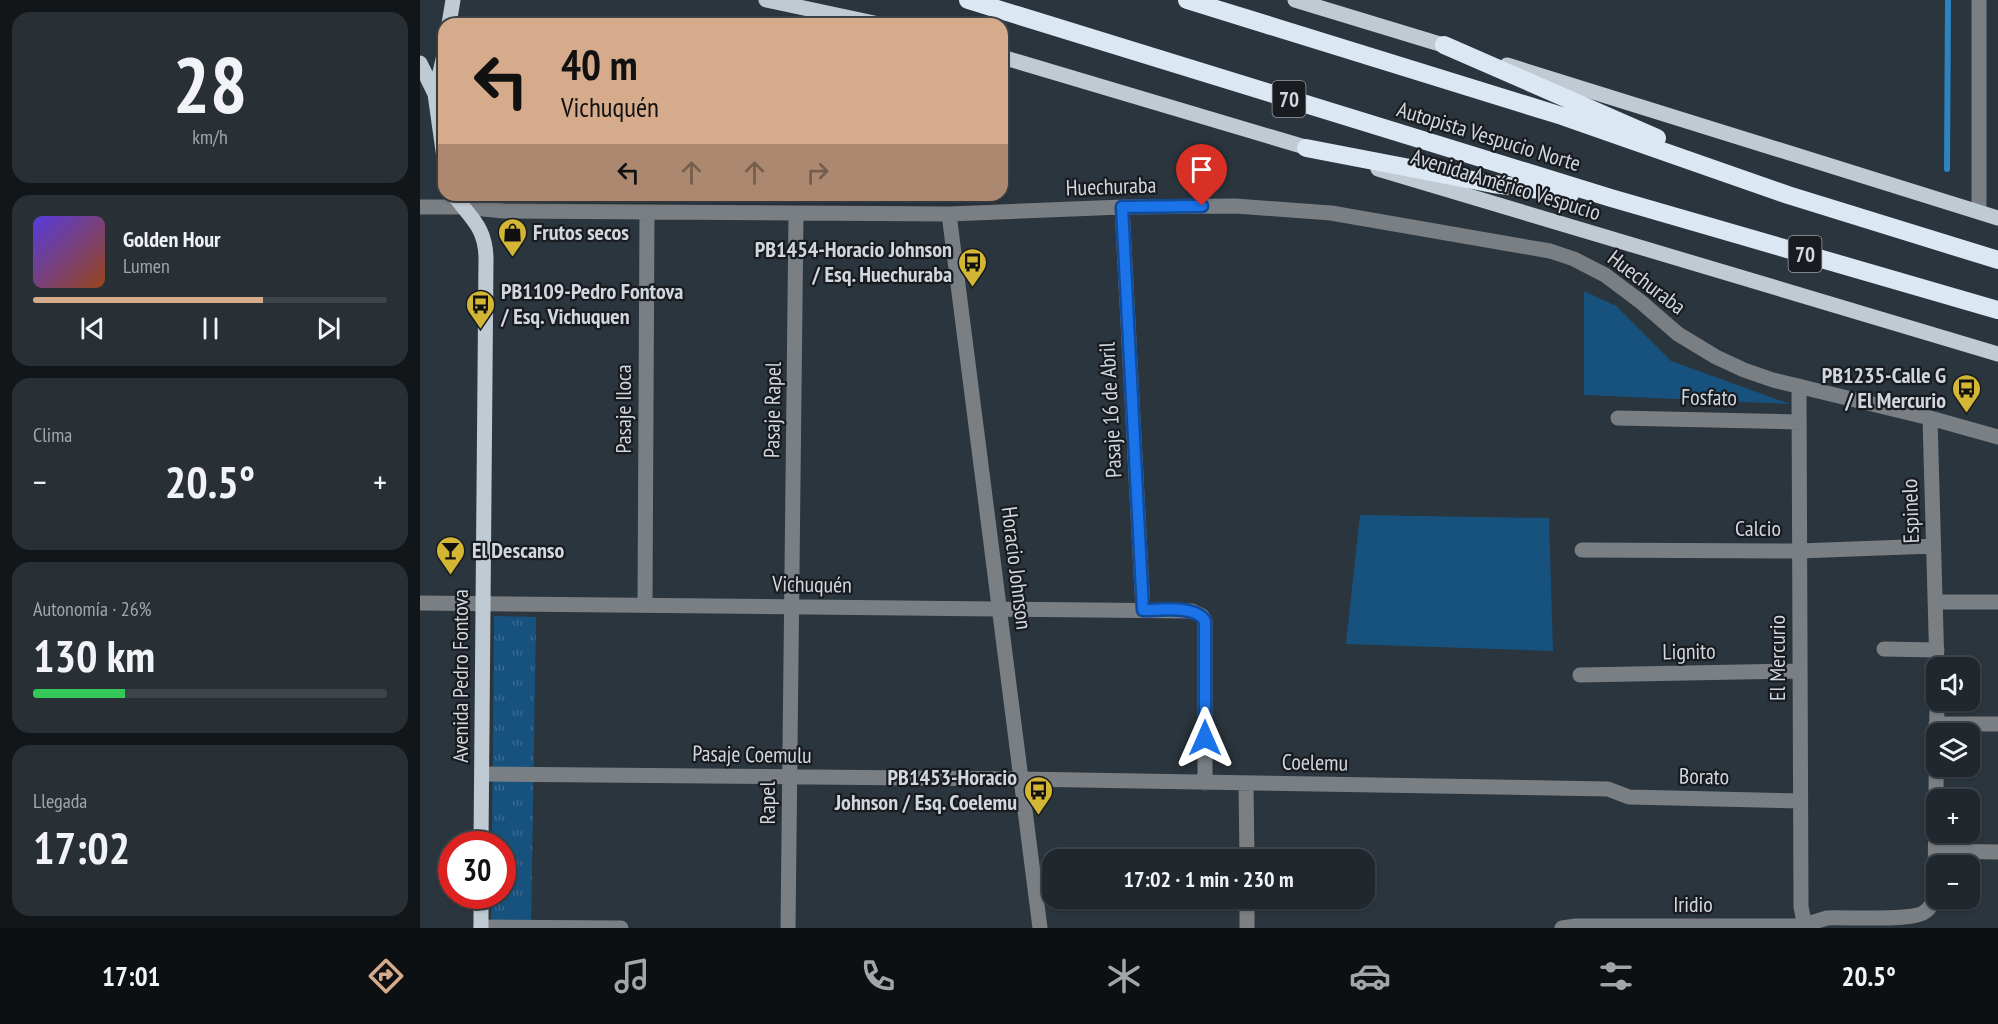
<!DOCTYPE html>
<html lang="es">
<meta charset="utf-8">
<style>
body{margin:0;font-family:"PT Sans Narrow",sans-serif;background:#283036;color:#f1f3f6;height:100vh;display:flex;flex-direction:column;font-size:22px;white-space:nowrap}
*{box-sizing:border-box;margin:0}
p{font-size:20px;color:#a2a6aa}
.icon{flex:none;width:33px;height:33px;fill:none;stroke:currentColor;stroke-width:2;stroke-linecap:round;stroke-linejoin:round}
.map{position:relative;flex:1;overflow:hidden}
.details{display:flex;flex-direction:column;gap:12px;padding:12px;background:#121619;width:420px}
.details>*{flex:none}
.top-card{position:absolute;left:18px;top:18px;width:570px;height:183px;border-radius:18px;box-shadow:0 2px 4px #0004,0 0 0 2px #3d444a;background:#d6ab8b;color:#111;overflow:hidden}
.controls{position:absolute;left:1506px;top:657px;display:grid;gap:12px}
.controls a{display:grid;place-items:center;width:54px;height:54px;border-radius:12px;background:#20282e;box-shadow:0 2px 4px #0004,0 0 0 2px #3d444a;font-size:30px}
.speed{position:absolute;left:18px;top:831px;display:flex;gap:12px;font-size:30px;font-weight:700;text-align:center}
.speed>*{display:grid;place-content:center;width:78px;height:78px;border-radius:50%;background:#20282e;box-shadow:0 2px 4px #0004,0 0 0 2px #3d444a;line-height:1}
.speed .limit{border:9px solid #d22;background:#fff;color:#111}
.pin{position:absolute;display:grid;place-items:center;width:51px;height:51px;color:#fff;margin:-62px -26px;border-radius:50% 50% 50% 0;rotate:-45deg;box-shadow:0 0 6px #0007}
.pin .icon{rotate:45deg}
.me{position:absolute;width:66px;margin:-33px;rotate:0deg;stroke-linejoin:round;filter:drop-shadow(0 0 4px #0008)}
.turn{display:flex;align-items:center;gap:21px;height:126px;padding:0 24px;font-size:27px}
.turn .icon{width:78px;height:78px;stroke-width:2.5}
.turn b{display:block;font-size:42px;line-height:51px}
.lanes{display:flex;align-items:center;height:57px;padding:0 24px;background:#0003;justify-content:center;gap:30px;direction:ltr}
.lanes .off{opacity:.35}
.big{font-size:45px;font-weight:800;line-height:1.1}
.details .widget{flex:1;display:flex;flex-direction:column;justify-content:center;gap:9px;min-width:0;padding:0 21px;border-radius:18px;background:#283036}
.details .dial{align-items:center;gap:0}
.dial b{font-size:78px;line-height:1}
.song{display:flex;align-items:center;gap:18px}
.cover{width:72px;height:72px;border-radius:9px;background:linear-gradient(135deg,hsl(250 70% 55%),hsl(20 70% 35%))}
.played{height:6px;border-radius:3px;background:linear-gradient(90deg,#d6ab8b 65%,#3d444a 65%)}
.keys{display:flex;justify-content:space-around;direction:ltr}
.heat{display:flex;justify-content:space-between;align-items:center;font-size:33px;direction:ltr}
.charge{height:9px;border-radius:4px;background:linear-gradient(90deg,#34c759 26%,#3d444a 0)}
.trip{position:absolute;left:622px;top:849px;width:333px;height:60px;border-radius:18px;background:#20282e;box-shadow:0 2px 4px #0004,0 0 0 2px #3d444a;font-weight:800;line-height:60px;text-align:center}
.menu{display:flex;height:96px;justify-content:space-around;align-items:center;background:#0d1012;color:#a2a6aa}
.menu .icon{width:42px;height:42px}
.menu .on{color:#d6ab8b}
.menu b{font-size:27px;color:#f1f3f6}
main{display:flex;flex:1;min-height:0}
.map>svg:first-child{display:block}
.grass{fill:url(#grass-tufts)}
.green{fill:#17527e}
.lines{fill:none;stroke-linecap:round;stroke-linejoin:round}
.stream{stroke:#2e83c3;stroke-width:6}
.minor{stroke:#7a7f83;stroke-width:15}
.major{stroke:#c0cad3;stroke-width:15}
.highway{stroke:#dbe7f2;stroke-width:18}
.route-casing{stroke:#114b97;stroke-width:15}
.route{stroke:#1a73e8;stroke-width:10}
.labels{text-anchor:middle;dominant-baseline:central;stroke-width:4.5;stroke-linejoin:round;paint-order:stroke}
.shield{fill:#181c20;stroke:#9a9fa4;stroke-width:1.5}
.shield-label{font-size:21px;font-weight:bold;fill:#d1d7dd}
.street-label{font-size:22px;fill:#d1d7dd;stroke:#181c20}
.poi-label{font-size:22px;font-weight:bold;fill:#d1d7dd;stroke:#181c20;text-anchor:start}
</style>
<main>
<section class="details">
<div class="widget dial"><b>28</b><p>km/h</p></div>
<div class="widget">
<div class="song"><i class="cover"></i><div><b>Golden Hour</b><p>Lumen</p></div></div>
<div class="played"></div>
<div class="keys"><svg class="icon" aria-label="previous" viewBox="0 0 24 24"><path d="M18 5L8 12l10 7zM5 5v14"/></svg><svg class="icon" aria-label="pause" viewBox="0 0 24 24"><path d="M8 5v14M16 5v14"/></svg><svg class="icon" aria-label="next" viewBox="0 0 24 24"><path d="M6 5l10 7-10 7zM19 5v14"/></svg></div>
</div>
<div class="widget"><p>Clima</p>
<div class="heat"><a>−</a><b class="big">20.5°</b><a>+</a></div>
</div>
<div class="widget"><p>Autonomía · 26%</p><b class="big">130 km</b><div class="charge"></div></div>
<div class="widget"><p>Llegada</p><b class="big">17:02</b></div>
</section>
<div class="map">
<svg width="1578" height="928" viewBox="0 0 1578 928">
<defs>
<pattern id="grass-tufts" width="24" height="20" patternUnits="userSpaceOnUse" patternTransform="scale(1.5)"><rect width="24" height="20" fill="#17527e"/><path d="M3 7l-1-3M5 7V3M7 7l1-3M15 17l-1-3M17 17v-4M19 17l1-3" fill="none" stroke="#386a90"/></pattern>
</defs>
<rect width="100%" height="100%" fill="#2b353d"/>
<!-- grass -->
<path class="grass" d="M74,616l42,1 -5,311h-40v-32h11v-52h-10z"/>
<!-- green -->
<path class="green" d="M1164,291l32,15 55,55 119,43 -206,-9z
M940,515l189,3 4,133 -207,-7z"/>
<g class="lines">
<!-- stream -->
<path class="stream" d="M1527,169l1,-169"/>
<!-- minor -->
<path class="minor" d="M1559,0v212
M0,207h43l41,4 445,3 173,-7 114,-1 95,7 219,38 24,8 31,16 36,27 37,32 38,23 28,13 29,10 157,38 68,19
M702,207l21,403
M529,214l91,714
M1379,386l2,521 2,10 6,9
M1198,418l181,4
M1510,418l7,250
M1162,550l217,1 134,-5
M1515,602h63
M0,603l772,8 10,5 3,5v162
M225,605l2,-392
M1464,649l53,1
M1160,675l220,-4
M1516,724h62
M62,774l539,5 587,10 21,8 171,4
M826,784l1,76
M1516,851l62,1
M827,898v30
M61,927l140,1
M368,928l8,-714
M1142,928l14,-2h233
M1388,928l6,-6 13,-4c19,-1 82,3 96,-5 9,-5 12,-15 12,-25l2,-188"/>
<!-- major -->
<path class="major" d="M346,0l113,24
M875,0l158,48
M29,24l4,-24
M582,57l313,93
M0,63l15,31 9,64
M1087,65l491,153
M15,94l9,-39
M958,169l620,185
M34,195c16,23 31,31 32,62l-5,587
M61,928v-32"/>
<!-- highway -->
<path class="highway" d="M548,0l643,198 387,112
M767,0l375,116 226,79 210,65
M1024,45l213,93
M886,148l187,36 77,10"/>
</g>
<g class="lines">
<defs>
<path id="route" d="M782,206l-80,1 21,403c18,0 53,-5 62,11v117"/>
</defs>
<!-- route casing -->
<use href="#route" class="route-casing"/>
<!-- route -->
<use href="#route" class="route"/>
</g>
<!-- icons -->
<defs>
<symbol id="shop-pin" viewBox="-11 -11 22 30"><path d="M0 17L-7.5 6A9.5 9.5 0 1 1 7.5 6Z" fill="#d4b635" stroke="#181c20"/><path d="M-5-2.5h2.3a2.7 3.5 0 0 1 5.4 0H5L5.5 6h-11ZM-1.5-2.5h3a1.5 2.3 0 0 0-3 0Z" fill="#111"/></symbol>
<symbol id="bus-pin" viewBox="-11 -11 22 30"><path d="M0 17L-7.5 6A9.5 9.5 0 1 1 7.5 6Z" fill="#d4b635" stroke="#181c20"/><path d="M-5-6H5V4H4V6H2V4H-2V6H-4V4H-5ZM-3.5-4V0h7V-4ZM-3.5 1.2v1.5H-2V1.2ZM2 1.2v1.5H3.5V1.2Z" fill="#111"/></symbol>
<symbol id="bar-pin" viewBox="-11 -11 22 30"><path d="M0 17L-7.5 6A9.5 9.5 0 1 1 7.5 6Z" fill="#d4b635" stroke="#181c20"/><path d="M-6-5H6L.8 .8V4.5H3.5V6h-7V4.5H-.8V.8Z" fill="#111"/></symbol>
</defs>
<g fill-rule="evenodd">
<use href="#shop-pin" x="76" y="216" width="33" height="45"/>
<use href="#bus-pin" x="536" y="246" width="33" height="45"/>
<use href="#bus-pin" x="44" y="288" width="33" height="45"/>
<use href="#bus-pin" x="1530" y="372" width="33" height="45"/>
<use href="#bar-pin" x="14" y="534" width="33" height="45"/>
<use href="#bus-pin" x="602" y="774" width="33" height="45"/>
</g>
<g class="labels">
<!-- shield labels -->
<g class="shield">
<rect x="852.5" y="81" width="33" height="36" rx="4.5"/>
<rect x="1368.5" y="236" width="33" height="36" rx="4.5"/>
</g>
<g class="shield-label">
<text x="869" y="99">70</text>
<text x="1385" y="254">70</text>
</g>
<!-- street labels -->
<g class="street-label">
<text transform="translate(1069 136) rotate(17)">Autopista Vespucio Norte</text>
<text transform="translate(1086 184) rotate(17)">Avenida Américo Vespucio</text>
<text transform="translate(691 186) rotate(-2)">Huechuraba</text>
<text transform="translate(1227 282) rotate(37)">Huechuraba</text>
<text transform="translate(1289 397) rotate(1)">Fosfato</text>
<text transform="translate(203 409) rotate(-90)">Pasaje Iloca</text>
<text transform="translate(352 410) rotate(-89)">Pasaje Rapel</text>
<text transform="translate(690 410) rotate(-93)">Pasaje 16 de Abril</text>
<text transform="translate(1490 511) rotate(-92)">Espinelo</text>
<text x="1338" y="528">Calcio</text>
<text transform="translate(597 568) rotate(83)">Horacio Johnson</text>
<text transform="translate(392 584) rotate(1)">Vichuquén</text>
<text transform="translate(1269 651) rotate(-1)">Lignito</text>
<text transform="translate(1357 658) rotate(-90)">El Mercurio</text>
<text transform="translate(40 676) rotate(-90)">Avenida Pedro Fontova</text>
<text transform="translate(332 754) rotate(1)">Pasaje Coemulu</text>
<text transform="translate(895 762) rotate(1)">Coelemu</text>
<text transform="translate(1284 776) rotate(1)">Borato</text>
<text transform="translate(347 803) rotate(-90)">Rapel</text>
<text x="1273" y="904">Iridio</text>
</g>
<!-- poi labels -->
<g class="poi-label">
<text x="113" y="232">Frutos secos</text>
<text x="532" y="249" text-anchor="end">PB1454-Horacio Johnson<tspan x="532" dy="25">/ Esq. Huechuraba</tspan></text>
<text x="81" y="291">PB1109-Pedro Fontova<tspan x="81" dy="25">/ Esq. Vichuquen</tspan></text>
<text x="1526" y="375" text-anchor="end">PB1235-Calle G<tspan x="1526" dy="25">/ El Mercurio</tspan></text>
<text x="52" y="550">El Descanso</text>
<text x="597" y="777" text-anchor="end">PB1453-Horacio<tspan x="597" dy="25">Johnson / Esq. Coelemu</tspan></text>
</g>
</g>
</svg>
<div class="controls">
<a><svg class="icon" aria-label="sound" viewBox="0 0 24 24"><path d="M4 9h4l5-4v14l-5-4H4zM17 9q2 3 0 6"/></svg></a>
<a><svg class="icon" aria-label="layers" viewBox="0 0 24 24"><path d="M12 4l9 5-9 5-9-5zM3 14l9 5 9-5"/></svg></a>
<a>+</a>
<a>−</a>
</div>
<div class="speed"><div class="limit">30</div></div>
<div class="pin" style="left:782px;top:206px;background:#d93025"><svg class="icon" aria-label="arrive" viewBox="0 0 24 24"><path d="M6 21V4h12l-3 4 3 4H6"/></svg></div>
<svg class="me" style="left:785px;top:738px" viewBox="-20 -20 40 40"><path d="M0-17L14 15 0 8-14 15z" fill="#1a73e8" stroke="#fff" stroke-width="4"/></svg>
<div class="trip">17:02 · 1 min · 230 m</div>
<div class="top-card">
<div class="turn"><svg class="icon" aria-label="left" viewBox="0 0 24 24"><path d="M17 20v-9H6M10 6l-5 5 5 5"/></svg><div><b>40 m</b>Vichuquén</div></div>
<div class="lanes"><svg class="icon" aria-label="left" viewBox="0 0 24 24"><path d="M17 20v-9H6M10 6l-5 5 5 5"/></svg><svg class="icon off" aria-label="ahead" viewBox="0 0 24 24"><path d="M12 20V5M6 11l6-6 6 6"/></svg><svg class="icon off" aria-label="ahead" viewBox="0 0 24 24"><path d="M12 20V5M6 11l6-6 6 6"/></svg><svg class="icon off" aria-label="right" viewBox="0 0 24 24"><path d="M7 20v-9h11M14 6l5 5-5 5"/></svg></div>
</div>
</div>
</main>
<nav class="menu">
<b>17:01</b>
<svg class="icon on" aria-label="directions" viewBox="0 0 24 24"><path d="M12 3l9 9-9 9-9-9zM9 14v-3h6M13 9l2 2-2 2"/></svg>
<svg class="icon" aria-label="music" viewBox="0 0 24 24"><path d="M9 18V5l10-2v13"/><circle cx="6" cy="18" r="3"/><circle cx="16" cy="16" r="3"/></svg>
<svg class="icon" aria-label="phone" viewBox="0 0 24 24"><path d="M5 4h4l2 5-3 2q2 4 5 5l2-3 5 2v4C11 20 4 13 5 4z"/></svg>
<svg class="icon" aria-label="climate" viewBox="0 0 24 24"><path d="M12 3v18M4 7l16 10M4 17L20 7"/></svg>
<svg class="icon" aria-label="car" viewBox="0 0 24 24"><path d="M5 17H2v-5l4-1 3-4h7l3 4 3 1v5h-3M9 17h6M6 11h13"/><circle cx="7" cy="17" r="2"/><circle cx="17" cy="17" r="2"/></svg>
<svg class="icon" aria-label="filters" viewBox="0 0 24 24"><path d="M4 7h16M4 17h16"/><circle cx="9" cy="7" r="2"/><circle cx="15" cy="17" r="2"/></svg>
<b>20.5°</b>
</nav>
